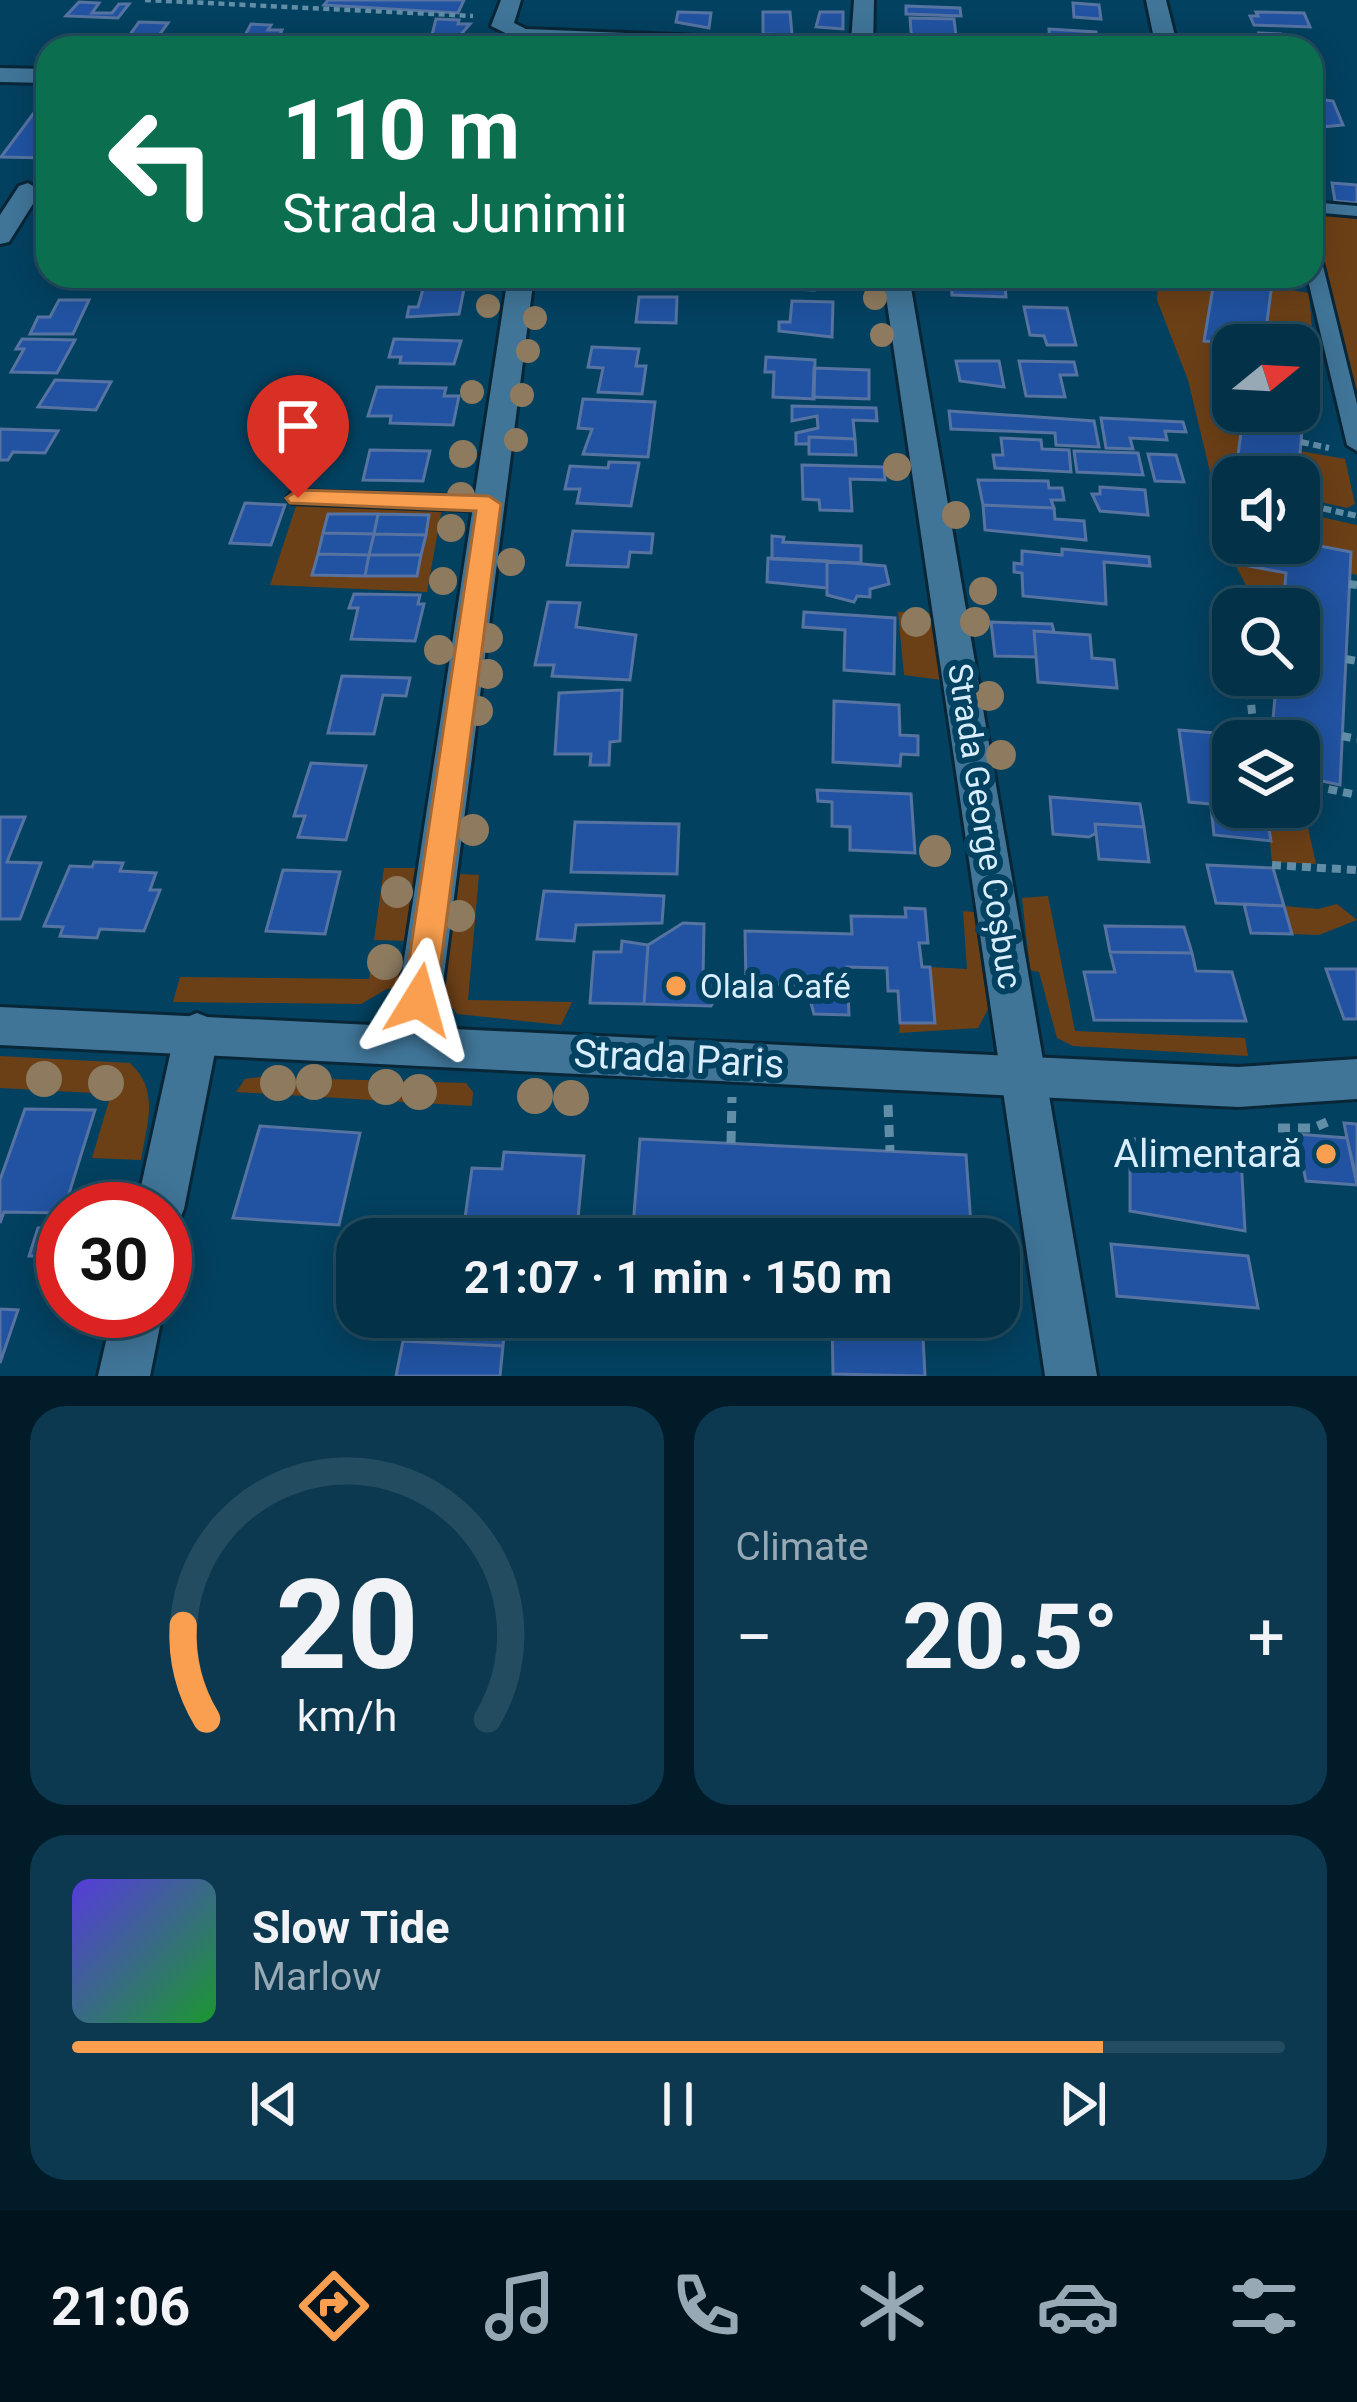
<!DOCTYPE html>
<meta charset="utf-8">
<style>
body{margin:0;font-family:Roboto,sans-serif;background:#0c394f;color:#f1f3f6;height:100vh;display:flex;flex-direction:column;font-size:45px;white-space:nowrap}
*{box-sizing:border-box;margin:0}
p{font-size:39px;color:#96a9b4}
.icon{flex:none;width:66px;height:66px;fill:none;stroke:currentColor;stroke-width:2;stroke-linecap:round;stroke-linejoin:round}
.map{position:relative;height:1376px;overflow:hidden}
.details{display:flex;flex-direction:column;gap:30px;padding:30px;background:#011b28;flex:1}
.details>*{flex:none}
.guide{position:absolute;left:36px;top:36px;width:1287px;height:252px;border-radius:36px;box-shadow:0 6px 30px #0003,0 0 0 3px #234c60;background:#0b6e4f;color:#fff;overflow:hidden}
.needle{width:78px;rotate:72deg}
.controls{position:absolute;left:1212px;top:324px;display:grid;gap:24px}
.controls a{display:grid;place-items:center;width:108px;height:108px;border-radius:24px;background:#023148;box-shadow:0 6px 30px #0003,0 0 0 3px #234c60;font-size:60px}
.speed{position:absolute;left:36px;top:1182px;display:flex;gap:24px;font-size:60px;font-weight:700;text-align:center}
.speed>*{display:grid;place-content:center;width:156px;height:156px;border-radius:50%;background:#023148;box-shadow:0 6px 30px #0003,0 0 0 3px #234c60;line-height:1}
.speed .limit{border:18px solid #d22;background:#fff;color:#111}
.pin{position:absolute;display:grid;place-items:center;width:102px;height:102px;color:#fff;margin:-123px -51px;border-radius:50% 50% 50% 0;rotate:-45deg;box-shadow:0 0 12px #0007}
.pin .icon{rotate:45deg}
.me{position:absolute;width:132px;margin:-66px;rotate:8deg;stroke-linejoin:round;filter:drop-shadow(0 0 9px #0008)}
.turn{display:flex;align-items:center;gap:42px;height:252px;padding:0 48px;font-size:54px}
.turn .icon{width:156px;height:156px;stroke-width:2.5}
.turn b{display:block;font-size:84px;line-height:102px}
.big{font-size:90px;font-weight:700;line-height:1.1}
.details .tile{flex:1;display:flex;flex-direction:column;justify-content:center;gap:18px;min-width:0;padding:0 42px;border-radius:36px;background:#0c394f}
.details .dial{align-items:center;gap:0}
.dial svg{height:312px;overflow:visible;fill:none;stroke:#234c60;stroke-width:7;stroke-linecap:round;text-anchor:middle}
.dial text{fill:#f1f3f6;stroke:none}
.song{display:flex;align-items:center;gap:36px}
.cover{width:144px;height:144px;border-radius:18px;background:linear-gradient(135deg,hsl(250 70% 55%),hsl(130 70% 35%))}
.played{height:12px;border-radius:6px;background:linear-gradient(90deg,#fa9f4f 85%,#234c60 85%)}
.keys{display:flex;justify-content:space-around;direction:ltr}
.heat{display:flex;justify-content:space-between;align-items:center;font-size:66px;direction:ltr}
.details .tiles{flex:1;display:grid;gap:30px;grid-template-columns:1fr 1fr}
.tile:last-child{grid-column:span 2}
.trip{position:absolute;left:336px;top:1218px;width:684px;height:120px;border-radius:36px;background:#023148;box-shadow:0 6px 30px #0003,0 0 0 3px #234c60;font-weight:700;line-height:120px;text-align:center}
.tabs{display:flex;height:192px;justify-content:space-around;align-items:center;background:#01141d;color:#96a9b4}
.tabs .icon{width:84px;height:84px}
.tabs .on{color:#fa9f4f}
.tabs b{font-size:54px;color:#f1f3f6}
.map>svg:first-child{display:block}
.green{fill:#6c4017}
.building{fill:#2153a2;stroke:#5673a1;stroke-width:3}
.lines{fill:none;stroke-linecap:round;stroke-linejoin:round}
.lane-casing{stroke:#092637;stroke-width:6}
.street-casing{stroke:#092637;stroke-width:6}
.secondary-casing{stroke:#092637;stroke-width:6}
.path-far3{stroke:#618da6;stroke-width:4.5;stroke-dasharray:6 4.5;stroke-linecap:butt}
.path-far2{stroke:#618da6;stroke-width:6;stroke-dasharray:8 4.5;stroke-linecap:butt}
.path-far1{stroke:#618da6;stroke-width:8;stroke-dasharray:9 6;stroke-linecap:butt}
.path{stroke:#618da6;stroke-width:9;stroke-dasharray:12 8;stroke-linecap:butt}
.lane{fill:#407598;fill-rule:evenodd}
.street{fill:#407598;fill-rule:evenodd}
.secondary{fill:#407598;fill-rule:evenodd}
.tree{fill:#8d7a5f}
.route{fill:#fa9f4f;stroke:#a26733;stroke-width:3}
.poi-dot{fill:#fa9f4f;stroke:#034160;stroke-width:4.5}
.labels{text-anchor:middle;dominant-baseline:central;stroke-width:12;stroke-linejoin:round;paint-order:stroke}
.street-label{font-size:33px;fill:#d8eefe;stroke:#034160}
.poi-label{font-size:33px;fill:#d8eefe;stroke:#034160;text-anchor:start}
.near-street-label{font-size:39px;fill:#d8eefe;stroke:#034160}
.near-poi-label{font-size:39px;fill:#d8eefe;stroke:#034160;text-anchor:end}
</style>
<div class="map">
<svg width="1357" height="1376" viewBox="0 0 1357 1376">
<rect width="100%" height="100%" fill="#034160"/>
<!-- green -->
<path class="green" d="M1317,213l40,1v195l-44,-186z
M1158,276h57l-11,65 29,5v65h11l-16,114 -6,-3 -34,-142 -31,-80z
M1272,287l37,6 3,36 -45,-8z
M1300,451l45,8 10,45 -8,4 -48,-11z
M297,503l145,5 -15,84 -157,-7z
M1299,512l58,13v50l-7,-2v-21l-51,-10z
M1232,559l54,14 -3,36h-37l-4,-20h6z
M898,612l35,1 8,67 -37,-5z
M1299,787l17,77 -44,-2 -5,-49 -7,-6h39z
M384,868h33l-8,73 -35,-1z
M460,874l19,1 -11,125 104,2 -11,23 -104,-11 -20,-27z
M1048,896l27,135 170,7 3,18 -175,-10 -16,-8 -18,-66 -9,-2 -8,-72z
M1337,904l20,16 -38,15 -27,-1 -8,-28 34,3z
M963,911l11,1 14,97 -10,19 -79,5 1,-10h34l-4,-56 37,2z
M373,954h36l-9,34 -13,1 -26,15 -188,-2 7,-25 189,2z
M0,1056l130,7c30,28 17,59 11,97l-49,-2 19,-64 -111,-6z
M259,1077l207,6 7,9 -1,14 -236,-14 9,-13z"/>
<!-- building -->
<path class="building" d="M328,0h136l-6,13 -134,-8z
M79,2l20,1 -7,10h20l7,-9h10l-11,14 -52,-2z
M1073,3l26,2 2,14 -27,-2z
M906,6l54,2 1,8 -55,-2z
M678,12l33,1 -2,15 -33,-6z
M763,12h27l2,23 -29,-1z
M820,12h23v17l-27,-2z
M1256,12l48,1 6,14 -56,-2 -4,-9h8z
M910,18l44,1 3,25 -45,-1z
M436,19l23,1 -1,4h12l-13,15h-26z
M139,22l29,1 -13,18 -29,-1z
M251,24l20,1 -3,5h14l-5,12 -35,-1z
M1049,29l47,3 2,13 -48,2z
M1259,33l22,1 6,14h-33l-1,-5h10z
M48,94v64l-47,-1z
M1311,98l22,3 10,24 -32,3z
M1332,183l25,2v18l-22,-2z
M771,276h43v14l-54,-2 1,-10z
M951,276h53l2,21 -54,-2z
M1215,276h58l-9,69 -60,-4z
M423,289h41l-5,25 -52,3 2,-10h9z
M639,297h38l-1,26 -40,-1z
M59,300h30l-16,34h-43l8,-17h12z
M792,301l41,1 -1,35 -53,-6v-9h11z
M1024,307l43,1 9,37h-29l-3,-9 -14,-1z
M22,339l53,1 -18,33 -46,-1 13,-23h-8z
M394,339l67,2 -7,23 -54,-1 1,-6h-12z
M592,347l47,2 -3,17h10l-4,28 -44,-2 5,-24 -15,-1z
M766,357l49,3 -1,39 -41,-2 1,-25h-9z
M1299,357l9,2 -10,118h-63l9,-66h55z
M956,361h43l5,26 -44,-6z
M1019,361l55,1 3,13h-17l5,22 -39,-1z
M814,368l55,2v29l-56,-2z
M55,380l56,2 -15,28 -58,-3z
M377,387l69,1 -2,8h15l-6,29 -63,-2 1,-7h-23z
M583,399l72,3 -7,55 -65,-3 9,-25 -14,-1z
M792,406l84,2 1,13 -24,-1 2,19 -46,-2v7h-13v-11l22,-5 -1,-12 -25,5z
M949,411l145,10 5,26 -43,-2 -1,-12 -104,-4z
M1101,418l82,4 3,10 -21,-1 2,9 -37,-2 3,11 -27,-1z
M0,429l58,2 -13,22 -32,-1 -5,8h-8z
M809,437l46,2 1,16 -47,-1z
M1001,438l40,2 1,9 27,1 2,22 -76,-4 -2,-13h10z
M370,450l60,1 -7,30 -60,-1z
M1074,451l64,2 5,22 -66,-3z
M1148,454l28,1 8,27 -29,-1z
M609,462l30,1 -8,43 -54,-3 3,-14h-15l5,-23 38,2z
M802,465l82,2 1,13 -35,-1 2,32 -32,-1 -1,-10 -16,-1z
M978,480l70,1 1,7h13l2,12h-13l3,8 -71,-3z
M1100,487l45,3 3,25 -48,-4 -8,-17h8z
M245,503l40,2 -14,40 -41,-2z
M983,505l71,3 1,11 29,2 2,19 -101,-10z
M328,514h50l-4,20 -51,-1z
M378,514l51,1 -3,20 -52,-1z
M573,531l80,3 -2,19 -21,-1 -2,15 -61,-2z
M323,533l51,1 -5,21 -51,-1z
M374,534l52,1 -5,20h-52z
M772,536l12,1 -1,5 78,4v17l-89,-4z
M1299,542l52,10 -11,233 -41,-9v-35h-28l6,-66h22v-66h-16l3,-36 -37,-7 3,-23z
M1062,549l87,8 1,9 -46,-4 2,42 -83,-8 -1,-23 -8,-1v-9l8,1v-13l40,4z
M318,554l51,1 -4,21 -53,-1z
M369,555h52l-4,21h-52z
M768,558l59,3v27l-60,-6z
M827,561l58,5 4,18 -19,5v8l-13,-1 -3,6 -27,-7z
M354,594l66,1 -2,9h6l-9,37 -64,-2 7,-31h-9z
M548,602l32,1 -4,24 60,8 -6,45 -78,-4 2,-11h-19z
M804,612l91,6 -1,56 -50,-4 1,-40 -42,-3z
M991,622l61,2 2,8 -20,-1 2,26 -41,-1z
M1034,631l56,4 2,23 22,2 3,28 -79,-6z
M342,676l68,2 -4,18 -23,-1 -9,39 -46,-1z
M622,690l-2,51 -10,1 -1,23h-19l1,-11h-36l4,-61z
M834,701l65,4 1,30 18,1v19l-17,-1 -1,12 -67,-4z
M1179,730l61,5 1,6h-8v65l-44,-4z
M311,763l55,3 -20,74 -48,-3 7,-21h-11z
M817,790l94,4 4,59 -65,-3v-23l-18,-1v-24l-14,-1z
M1050,797l90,7 4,23 -49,-3 1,9 -7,4 -36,-3z
M1211,807l55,5 5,29 -57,-6z
M0,817h25l-18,45 34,1 -21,56h-20z
M575,822l104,2 -2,50 -106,-2z
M1095,824l49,3 5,35 -50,-3z
M94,862l29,1 -3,8 36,2 -6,17h10l-16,41 -44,-2 -3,9 -37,-2 3,-9 -19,-1 26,-60 22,1z
M1207,865l66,3 11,38 -68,-3z
M283,870l57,2 -15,62 -59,-3z
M544,891l120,5 -2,27 -86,2 -2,16 -37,-2z
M1244,904l40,2 8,28 -41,-1z
M905,908l20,1 3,34h-9l3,24h8l5,56h-35l-2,-32h-10l-1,-23 -40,-1 2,48 -35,-1 -8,-29 -60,-1 -1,-53 107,3 -1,-18 55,1z
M683,923l21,1 -1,55 9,1 7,12 -8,14 -67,-2 4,-59z
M1105,926l79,1 8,26 -82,-1z
M622,941l26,4 -4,59 -54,-1 4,-51h27z
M1110,952l82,1 4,18 36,1 14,49 -152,-1 -10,-48h31z
M1326,969h31v50h-13z
M25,1109l70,1 -32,103 -59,-1 -4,11v-43z
M1344,1123l13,1v57l-10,-43z
M260,1126l100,7 -21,92 -106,-7z
M1296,1134l51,4 10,47 -51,-4z
M1130,1138l111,19 4,74 -115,-20z
M640,1139l326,16 6,84h-340z
M504,1152l80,4 -8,83h-107l2,-13 -7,-1 8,-57 30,1z
M38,1228h25l-2,28h-32z
M1111,1244l137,12 10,52 -141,-12z
M0,1309l18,1 -18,53z
M407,1317h99l-3,29 -100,-5z
M832,1317h90l3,59 -92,-2z
M403,1341l100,5 -3,30h-104z"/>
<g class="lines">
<defs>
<path id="lane" d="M1311,202l46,4v10l-46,-4z
M1311,249l9,5 37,150v47l-10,-6 -40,-169h4z
M298,491l191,6 11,7 -11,7 -198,-8 -4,-5 4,-5z"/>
<path id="street" d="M501,0h20l-7,23 12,6 325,13 3,-42h20l-1,48 -351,-7 -31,-15z
M1146,0h20l12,48h-22z
M0,68l48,1v14l-48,-1z
M28,183l13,8 -32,51 -9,2v-29l19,-29z
M508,276h26l-99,769 -6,13 -16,6 -16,-6 -6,-13z
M883,276h26l188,1100h-52z
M197,1013l15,6 7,13 -35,177 -7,16 -12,4v-20h-29l39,-177 7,-13z
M113,1311h50l-13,65h-52z"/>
<path id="secondary" d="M0,1007l1238,60 119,-8v40l-119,8 -1238,-62z"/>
</defs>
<!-- lane casing -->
<use href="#lane" class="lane-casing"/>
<!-- street casing -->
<use href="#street" class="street-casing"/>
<!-- secondary casing -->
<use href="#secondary" class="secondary-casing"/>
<!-- path-far3 -->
<path class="path-far3" d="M145,0l328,16"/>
<!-- path-far2 -->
<path class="path-far2" d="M1267,327l34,7
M1301,442l28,6
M1299,503l58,13"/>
<!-- path-far1 -->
<path class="path-far1" d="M1217,538l16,3
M1242,543l10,2
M1349,584l8,1
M1235,599l3,10
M1346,659l11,2
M1248,675l7,66
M1342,736l15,3
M1299,783l58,12
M1272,865l85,5"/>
<!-- path -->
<path class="path" d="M888,1105l2,46
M1278,1128h35l14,-6
M731,1143l1,-46"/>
<!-- lane -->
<use href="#lane" class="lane"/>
<!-- street -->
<use href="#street" class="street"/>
<!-- secondary -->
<use href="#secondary" class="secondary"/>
</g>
<!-- trees -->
<g class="tree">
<circle cx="875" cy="298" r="12"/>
<circle cx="488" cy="306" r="12"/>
<circle cx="535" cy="318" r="12"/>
<circle cx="882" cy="335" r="12"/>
<circle cx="528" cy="351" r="12"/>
<circle cx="472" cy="392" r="12"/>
<circle cx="522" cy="395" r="12"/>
<circle cx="516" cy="440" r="12"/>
<circle cx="463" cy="454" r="14"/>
<circle cx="897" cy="467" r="14"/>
<circle cx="461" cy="496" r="14"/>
<circle cx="956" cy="515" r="14"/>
<circle cx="451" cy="528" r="14"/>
<circle cx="511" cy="562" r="14"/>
<circle cx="443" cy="581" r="14"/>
<circle cx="983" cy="591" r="14"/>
<circle cx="916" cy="622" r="15"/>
<circle cx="975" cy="622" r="15"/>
<circle cx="488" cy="638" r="15"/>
<circle cx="439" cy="650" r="15"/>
<circle cx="488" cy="674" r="15"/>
<circle cx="989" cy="696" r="15"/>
<circle cx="478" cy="711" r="15"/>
<circle cx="1001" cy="755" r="15"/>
<circle cx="473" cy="830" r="16"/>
<circle cx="935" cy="851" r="16"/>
<circle cx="397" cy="892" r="16"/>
<circle cx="459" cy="916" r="16"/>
<circle cx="385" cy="962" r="18"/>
<circle cx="44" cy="1079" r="18"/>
<circle cx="314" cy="1082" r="18"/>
<circle cx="106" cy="1083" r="18"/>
<circle cx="278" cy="1083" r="18"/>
<circle cx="386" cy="1087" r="18"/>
<circle cx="419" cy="1092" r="18"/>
<circle cx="535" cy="1096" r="18"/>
<circle cx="571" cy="1098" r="18"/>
</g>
<!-- route -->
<path class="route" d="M298,490l191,6 12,8 -65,496 -5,9h-23l-5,-9 73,-489 -186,-8 -4,-5z"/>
<!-- markers -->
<g class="poi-dot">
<circle cx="676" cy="986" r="12"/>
<circle cx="1326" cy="1154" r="12"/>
</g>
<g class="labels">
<!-- street labels -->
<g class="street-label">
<text transform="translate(985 826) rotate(81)">Strada George Coșbuc</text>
</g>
<!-- poi labels -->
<g class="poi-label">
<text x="700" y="986">Olala Café</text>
</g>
<!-- near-street labels -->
<g class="near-street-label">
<text transform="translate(679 1059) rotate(3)">Strada Paris</text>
</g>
<!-- near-poi labels -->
<g class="near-poi-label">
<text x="1302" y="1154">Alimentară</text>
</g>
</g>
</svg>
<div class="controls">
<a><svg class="needle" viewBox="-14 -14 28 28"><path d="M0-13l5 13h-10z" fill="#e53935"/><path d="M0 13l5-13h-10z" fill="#96a9b4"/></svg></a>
<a><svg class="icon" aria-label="sound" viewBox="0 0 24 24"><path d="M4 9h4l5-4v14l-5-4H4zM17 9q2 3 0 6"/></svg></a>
<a><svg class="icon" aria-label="search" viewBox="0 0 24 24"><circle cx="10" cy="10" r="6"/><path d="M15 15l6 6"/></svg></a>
<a><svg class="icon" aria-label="layers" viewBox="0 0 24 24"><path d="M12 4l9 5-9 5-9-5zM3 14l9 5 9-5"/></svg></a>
</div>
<div class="speed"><div class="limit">30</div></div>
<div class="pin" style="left:298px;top:498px;background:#d93025"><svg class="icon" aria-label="arrive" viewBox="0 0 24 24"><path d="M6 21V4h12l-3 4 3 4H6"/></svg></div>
<svg class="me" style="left:419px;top:1000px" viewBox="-20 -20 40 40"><path d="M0-17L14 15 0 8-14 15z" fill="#fa9f4f" stroke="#fff" stroke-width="4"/></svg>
<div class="trip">21:07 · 1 min · 150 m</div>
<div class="guide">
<div class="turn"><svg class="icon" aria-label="left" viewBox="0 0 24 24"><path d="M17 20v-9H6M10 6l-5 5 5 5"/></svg><div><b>110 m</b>Strada Junimii</div></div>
</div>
</div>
<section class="details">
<div class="tiles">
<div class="tile dial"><svg viewBox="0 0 100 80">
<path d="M14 69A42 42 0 1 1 86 69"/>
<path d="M14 69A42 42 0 0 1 8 45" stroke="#fa9f4f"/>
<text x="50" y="56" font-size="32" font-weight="700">20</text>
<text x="50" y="72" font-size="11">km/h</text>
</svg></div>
<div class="tile"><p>Climate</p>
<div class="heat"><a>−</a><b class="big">20.5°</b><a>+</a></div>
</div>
<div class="tile">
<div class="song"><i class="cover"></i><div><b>Slow Tide</b><p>Marlow</p></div></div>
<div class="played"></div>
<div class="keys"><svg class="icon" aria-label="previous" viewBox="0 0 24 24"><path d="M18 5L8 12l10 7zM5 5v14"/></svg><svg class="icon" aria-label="pause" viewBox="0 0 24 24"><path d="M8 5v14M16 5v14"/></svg><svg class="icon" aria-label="next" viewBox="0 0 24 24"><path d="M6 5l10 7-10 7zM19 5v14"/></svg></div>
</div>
</div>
</section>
<nav class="tabs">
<b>21:06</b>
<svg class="icon on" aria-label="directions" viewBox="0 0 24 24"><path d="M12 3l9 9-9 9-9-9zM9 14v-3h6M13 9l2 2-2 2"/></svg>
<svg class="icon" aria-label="music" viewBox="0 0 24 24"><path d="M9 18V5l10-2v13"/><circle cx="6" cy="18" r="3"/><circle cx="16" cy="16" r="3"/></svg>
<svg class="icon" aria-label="phone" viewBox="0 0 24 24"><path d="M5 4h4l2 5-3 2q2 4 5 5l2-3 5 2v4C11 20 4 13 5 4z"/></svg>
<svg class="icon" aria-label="climate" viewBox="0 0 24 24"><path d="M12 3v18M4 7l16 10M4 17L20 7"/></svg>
<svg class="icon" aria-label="car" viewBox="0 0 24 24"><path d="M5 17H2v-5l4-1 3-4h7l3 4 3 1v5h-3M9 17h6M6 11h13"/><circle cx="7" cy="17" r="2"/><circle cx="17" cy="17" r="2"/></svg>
<svg class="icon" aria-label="filters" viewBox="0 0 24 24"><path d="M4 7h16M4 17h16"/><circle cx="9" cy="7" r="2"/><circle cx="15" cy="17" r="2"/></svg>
</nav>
